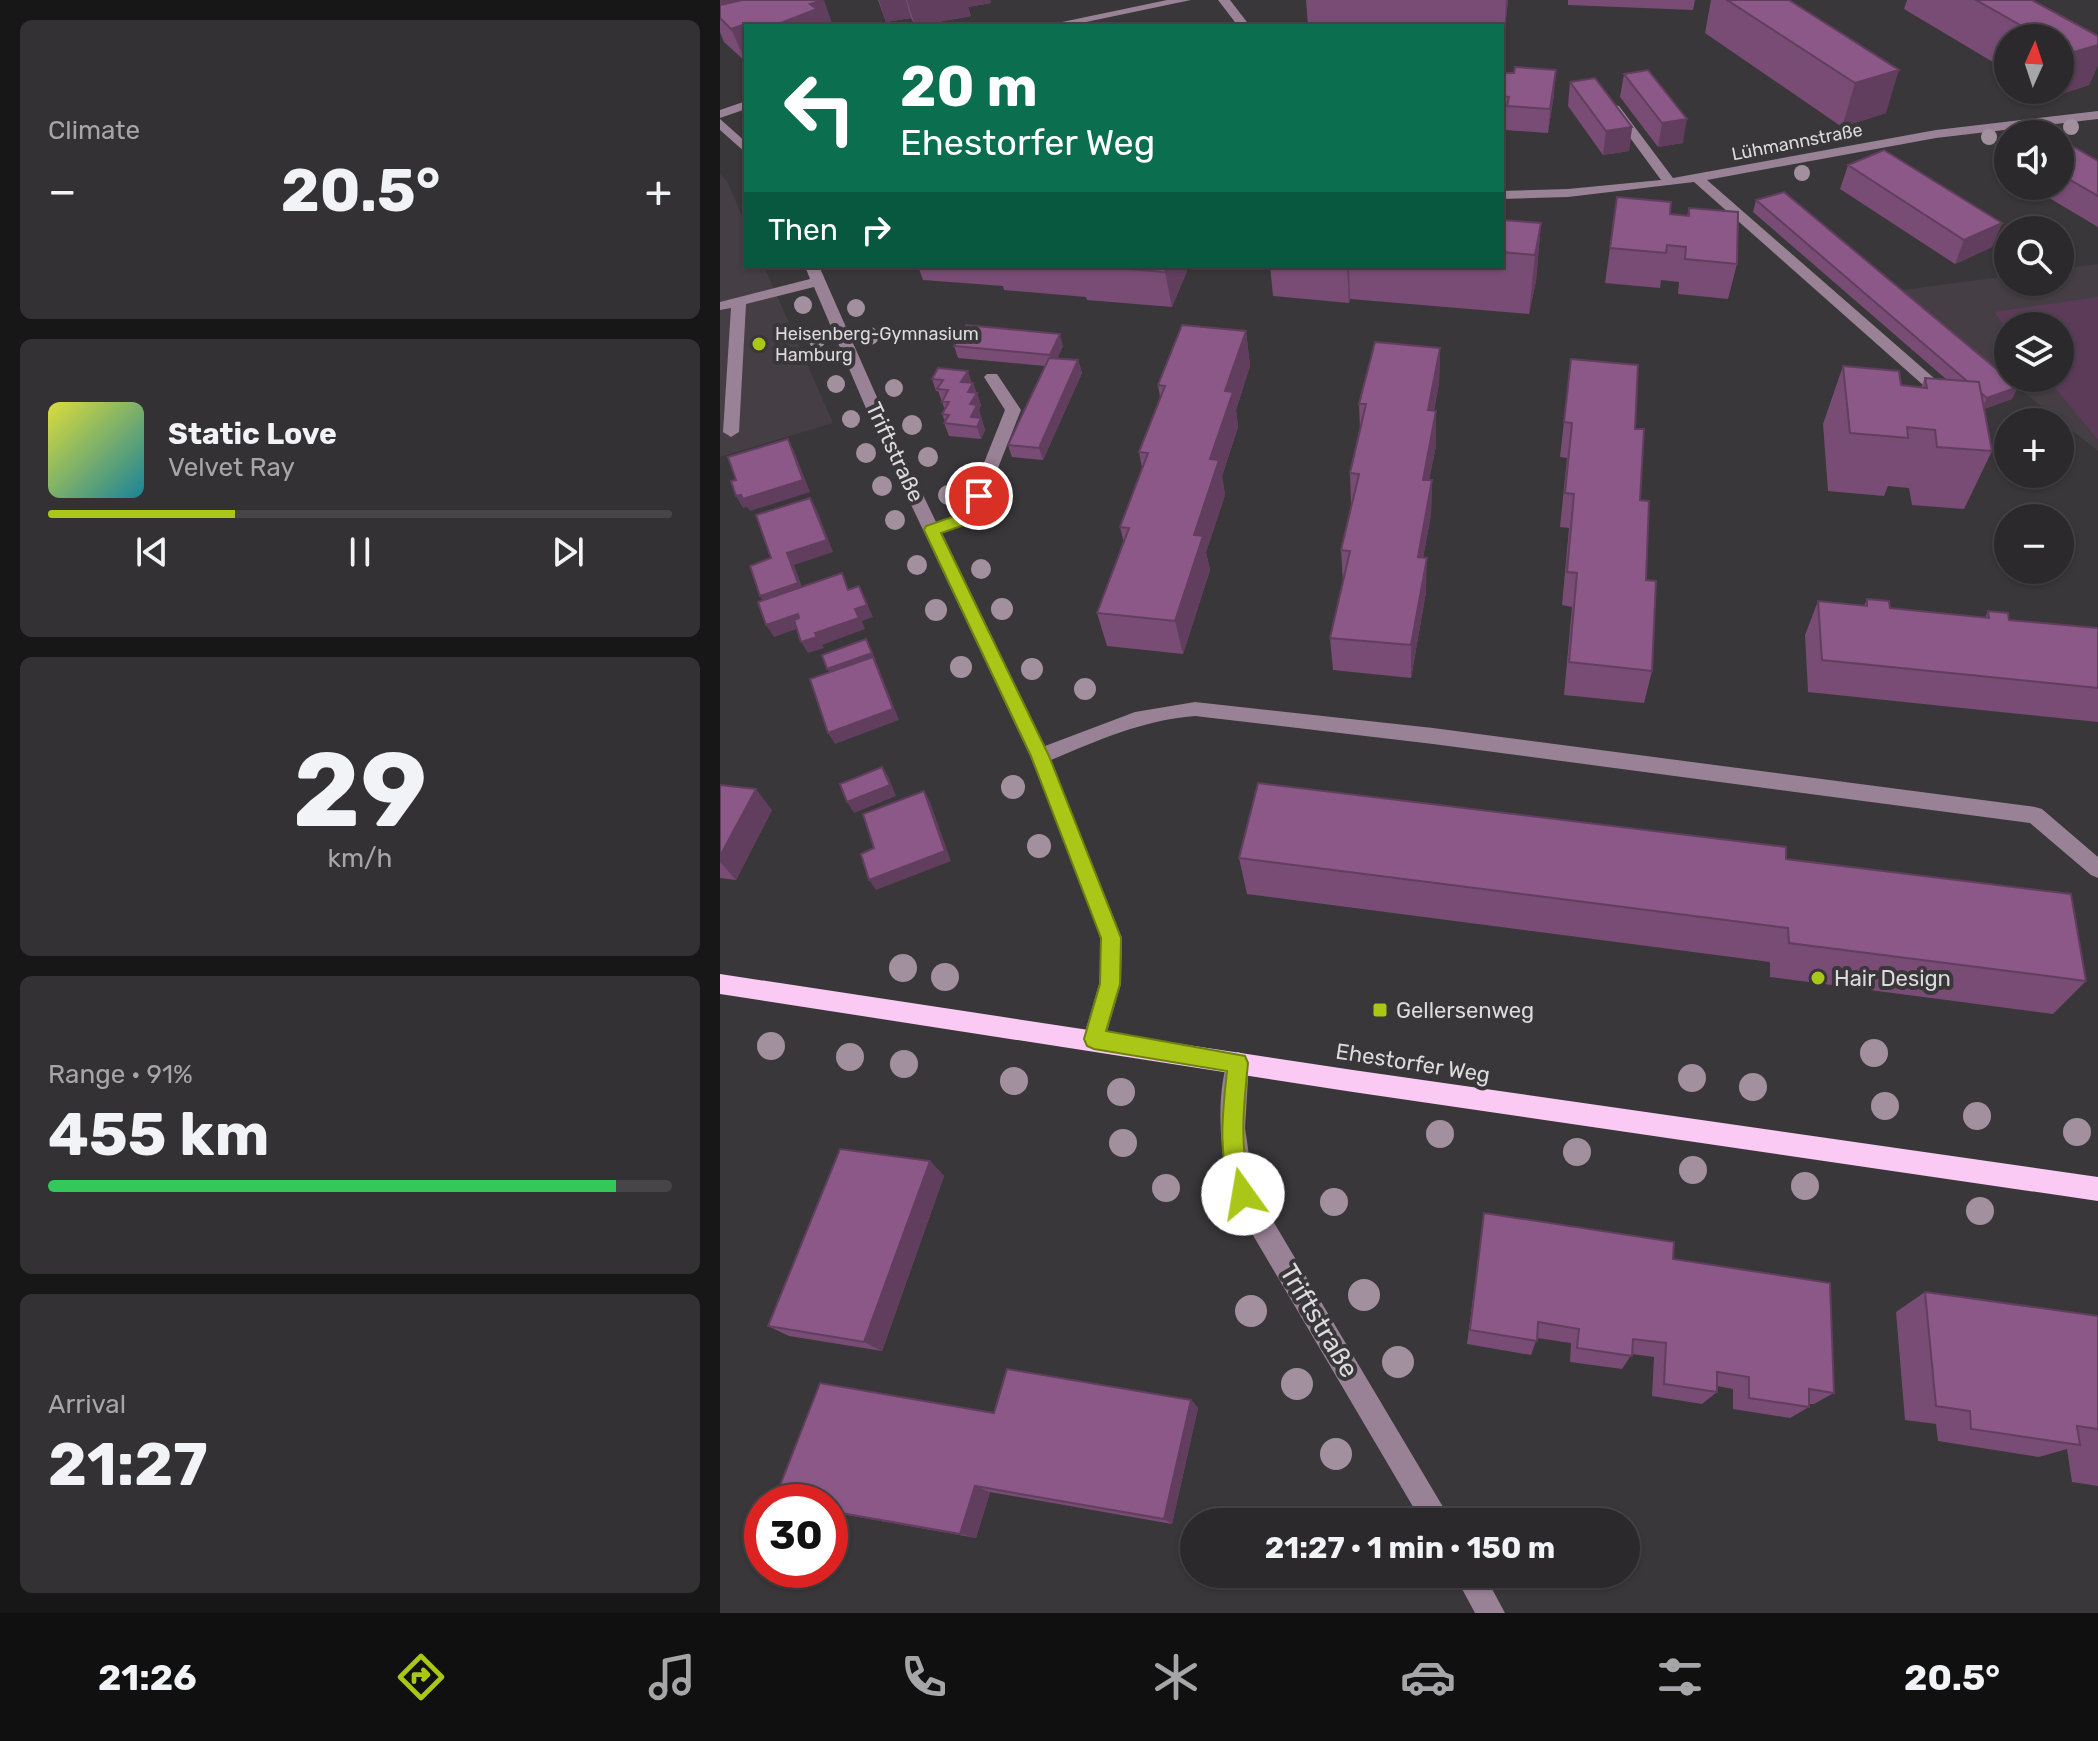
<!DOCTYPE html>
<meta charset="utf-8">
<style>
body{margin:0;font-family:Rubik,sans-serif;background:#333133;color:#f1f3f6;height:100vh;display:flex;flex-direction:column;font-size:30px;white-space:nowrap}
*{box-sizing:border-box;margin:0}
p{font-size:26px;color:#a6a6a9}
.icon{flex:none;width:44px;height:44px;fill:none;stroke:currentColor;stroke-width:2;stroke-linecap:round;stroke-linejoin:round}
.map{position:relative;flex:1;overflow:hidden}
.side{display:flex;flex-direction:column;gap:20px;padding:20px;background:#181718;width:720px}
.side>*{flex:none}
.hud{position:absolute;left:24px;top:24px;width:760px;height:244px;border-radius:0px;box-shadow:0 2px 6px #0004,0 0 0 2px #474547;background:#0b6e4f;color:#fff;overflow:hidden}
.needle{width:52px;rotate:3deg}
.buttons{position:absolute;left:1274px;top:24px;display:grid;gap:16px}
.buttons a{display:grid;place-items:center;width:80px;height:80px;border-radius:50%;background:#2b292b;box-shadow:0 2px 6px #0004,0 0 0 2px #474547;font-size:40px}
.speed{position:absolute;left:24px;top:1484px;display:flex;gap:16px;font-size:40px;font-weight:700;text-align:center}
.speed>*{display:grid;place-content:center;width:104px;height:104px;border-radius:50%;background:#2b292b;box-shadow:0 2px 6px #0004,0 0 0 2px #474547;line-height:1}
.speed .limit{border:12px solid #d22;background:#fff;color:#111}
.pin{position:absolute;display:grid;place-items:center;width:68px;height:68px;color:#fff;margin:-34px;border:4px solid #fff;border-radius:50%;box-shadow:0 2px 8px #0007}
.me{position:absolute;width:88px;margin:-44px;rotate:347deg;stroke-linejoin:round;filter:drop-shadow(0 0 6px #0008)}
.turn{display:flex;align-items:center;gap:28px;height:168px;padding:0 24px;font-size:36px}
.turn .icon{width:104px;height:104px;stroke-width:2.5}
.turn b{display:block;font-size:56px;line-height:68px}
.then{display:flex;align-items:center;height:76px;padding:0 24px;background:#0003;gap:16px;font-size:30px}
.big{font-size:60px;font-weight:700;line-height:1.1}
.side .tile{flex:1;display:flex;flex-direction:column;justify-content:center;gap:12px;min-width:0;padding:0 28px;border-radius:12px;background:#333133}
.side .dial{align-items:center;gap:0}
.dial b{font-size:104px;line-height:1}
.song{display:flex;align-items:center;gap:24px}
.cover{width:96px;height:96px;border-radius:12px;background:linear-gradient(135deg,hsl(60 70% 55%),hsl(190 70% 35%))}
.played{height:8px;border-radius:4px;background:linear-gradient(90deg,#aac718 30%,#474547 30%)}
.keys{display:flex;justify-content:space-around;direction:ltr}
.heat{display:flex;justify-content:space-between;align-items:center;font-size:44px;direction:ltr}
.charge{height:12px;border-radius:6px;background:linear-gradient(90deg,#34c759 91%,#474547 0)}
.trip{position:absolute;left:460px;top:1508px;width:460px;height:80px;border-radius:40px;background:#2b292b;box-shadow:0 2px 6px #0004,0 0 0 2px #474547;font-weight:700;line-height:80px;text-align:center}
.menu{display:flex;height:128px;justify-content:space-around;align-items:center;background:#111011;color:#a6a6a9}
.menu .icon{width:56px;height:56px}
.menu .active{color:#aac718}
.menu b{font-size:36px;color:#f1f3f6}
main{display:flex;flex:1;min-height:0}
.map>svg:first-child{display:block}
.built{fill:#453e44;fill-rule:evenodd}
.green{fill:#5c3b59}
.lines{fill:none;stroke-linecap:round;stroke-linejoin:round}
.minor{fill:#998196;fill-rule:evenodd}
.major{fill:#fac9f4;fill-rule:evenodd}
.tree{fill:#a2909f}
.wall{fill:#784c74}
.shaded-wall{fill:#613e5e}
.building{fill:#8b5887;stroke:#613e5e;stroke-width:2}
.route{fill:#aac718;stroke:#6e8110;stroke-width:2}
.poi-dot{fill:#aac718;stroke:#393739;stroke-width:3}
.labels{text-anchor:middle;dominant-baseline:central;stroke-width:8;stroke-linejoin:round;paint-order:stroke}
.far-street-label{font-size:18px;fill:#dcdbdc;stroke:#393739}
.far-poi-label{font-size:18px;fill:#dcdbdc;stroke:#393739;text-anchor:start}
.street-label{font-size:22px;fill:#dcdbdc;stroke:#393739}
.poi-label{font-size:22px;fill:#dcdbdc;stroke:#393739;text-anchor:start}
.near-street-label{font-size:26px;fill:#dcdbdc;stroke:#393739}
</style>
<main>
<section class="side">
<div class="tile"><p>Climate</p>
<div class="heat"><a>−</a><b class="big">20.5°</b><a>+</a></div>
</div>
<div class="tile">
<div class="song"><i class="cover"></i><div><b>Static Love</b><p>Velvet Ray</p></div></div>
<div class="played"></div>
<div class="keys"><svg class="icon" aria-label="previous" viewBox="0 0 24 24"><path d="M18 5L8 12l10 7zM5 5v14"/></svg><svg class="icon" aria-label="pause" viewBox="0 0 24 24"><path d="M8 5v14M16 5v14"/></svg><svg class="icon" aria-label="next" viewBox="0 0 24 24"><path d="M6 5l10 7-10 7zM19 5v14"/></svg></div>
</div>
<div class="tile dial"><b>29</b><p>km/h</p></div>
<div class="tile"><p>Range · 91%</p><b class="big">455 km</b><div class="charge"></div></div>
<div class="tile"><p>Arrival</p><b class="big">21:27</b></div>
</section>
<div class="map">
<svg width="1378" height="1613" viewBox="0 0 1378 1613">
<rect width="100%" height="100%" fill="#393739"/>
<!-- built -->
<path class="built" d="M0,174l7,7 19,44v41h18l69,157 -113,34z
M1378,264v187l-203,-160 113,-15v6h52v-13zM1288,326h52v52h-52z"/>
<!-- green -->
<path class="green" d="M1378,297v143l-51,-62h13v-52h-52v4l-14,-18z"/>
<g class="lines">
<!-- minor -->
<path class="minor" d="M447,0h24l-124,26h-24z
M498,0h12l20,26h-12z
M26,101v8l-26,9v-8z
M895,105l4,1 54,72 263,-48 162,-19v8l-162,19 -229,42 243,212 3,4 -8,5 -5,-1 -246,-218 -126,15 -66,2v-8l66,-2 93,-9 -52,-71z
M0,119l26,23v11l-26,-23z
M85,266h14l68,154 49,102 28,-9 41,-103 -21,-33 3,-3h10l24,36 -44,111 -35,12 103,213 90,-34 60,-10 238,26 602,79 7,2 56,48v21l-7,-3 -61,-52 -597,-79 -238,-28c-52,4 -96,24 -144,44l71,178 -1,46 -16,55 -3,7 -8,4 -8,-4 -3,-7 16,-55 2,-24 -1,-22 -13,-40 -57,-142 -159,-336 -57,-133 -68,17 -7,128 -8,5 -8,-5 8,-124 -11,2v-8l90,-23z
M518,1052l8,3 3,8 -4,65 9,61 198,333h-30l-188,-319c-14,-36 -20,-112 -4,-148z
M734,1574h30l21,39h-30z"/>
<!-- major -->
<path class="major" d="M0,974l633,96 745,107v24l-745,-109 -633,-98z"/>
</g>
<!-- trees -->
<g class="tree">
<circle cx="1351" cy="127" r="8"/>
<circle cx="1269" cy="137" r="8"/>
<circle cx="1082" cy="173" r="8"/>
<circle cx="83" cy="305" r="9"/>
<circle cx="136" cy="308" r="9"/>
<circle cx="150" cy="336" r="9"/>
<circle cx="97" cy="339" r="9"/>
<circle cx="116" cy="384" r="9"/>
<circle cx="174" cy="388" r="9"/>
<circle cx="131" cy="419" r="9"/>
<circle cx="192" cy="425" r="10"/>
<circle cx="146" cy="453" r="10"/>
<circle cx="208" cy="457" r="10"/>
<circle cx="162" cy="486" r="10"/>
<circle cx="228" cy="495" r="10"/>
<circle cx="175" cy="520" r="10"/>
<circle cx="197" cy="565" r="10"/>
<circle cx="261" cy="569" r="10"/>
<circle cx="282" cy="609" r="11"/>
<circle cx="216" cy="610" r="11"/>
<circle cx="241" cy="667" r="11"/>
<circle cx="312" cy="669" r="11"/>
<circle cx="365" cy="689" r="11"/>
<circle cx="293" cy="787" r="12"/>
<circle cx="319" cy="846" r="12"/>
<circle cx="183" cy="968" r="14"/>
<circle cx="225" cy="977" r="14"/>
<circle cx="51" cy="1046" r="14"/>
<circle cx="1154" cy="1053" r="14"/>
<circle cx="130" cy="1057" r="14"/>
<circle cx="184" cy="1064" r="14"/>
<circle cx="972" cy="1078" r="14"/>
<circle cx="294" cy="1081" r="14"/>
<circle cx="1033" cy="1087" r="14"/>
<circle cx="401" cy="1092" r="14"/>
<circle cx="1165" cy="1106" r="14"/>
<circle cx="1257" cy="1116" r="14"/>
<circle cx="1357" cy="1132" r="14"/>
<circle cx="720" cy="1134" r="14"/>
<circle cx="403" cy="1143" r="14"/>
<circle cx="857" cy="1152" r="14"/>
<circle cx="973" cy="1170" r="14"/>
<circle cx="1085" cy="1186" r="14"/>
<circle cx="446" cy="1188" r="14"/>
<circle cx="614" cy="1202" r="14"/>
<circle cx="1260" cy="1211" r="14"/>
<circle cx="644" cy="1295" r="16"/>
<circle cx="531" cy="1311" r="16"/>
<circle cx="678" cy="1362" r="16"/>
<circle cx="577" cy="1384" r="16"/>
<circle cx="616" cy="1454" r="16"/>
</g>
<!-- wall -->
<path class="wall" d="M0,0l113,26h-87v36l-22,-20 -4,-10z
M158,0h112l1,3 -23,4 3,9 -56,10 -4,-8 -25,4z
M586,0h202l-4,37h-2v-11h-194z
M848,0h127l-2,10 -125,-5z
M991,0h78l97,113 -44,14 -137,-94z
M1187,0h125l66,36v29l-9,20 -34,11 -14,-6h19v-52h-52v33l-104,-62z
M782,73l52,21 -6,39 -42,-3v-10h-4z
M904,74l59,69 -25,4 -38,-50z
M850,82l62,45 -3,24 -26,4 -35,-49z
M1340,139l38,22v66l-69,-41h31z
M1287,143h1v30l-11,-6z
M1128,165l154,58 -10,24 -37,17 -115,-75z
M897,197l53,17 17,2 2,-8 48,56 -9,35 -50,-5 1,-12 -18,-2 -1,8 -55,-5z
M1036,200l256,199 -28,10 8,42 -28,58 -52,-4 -3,-17 -21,-2 -4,10 -56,-5 -5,-67 20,-58 58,19 20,2 4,-9 21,1 -193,-167z
M782,220l39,3 -5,58 -7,33 -179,-15 -1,4 -76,-7 -3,-30h232z
M198,266h268l1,5 -15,36 -85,-7 -1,-3 -82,-7 -1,-4 -80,-6z
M526,331l4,35 -14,44 2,17 -16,49 3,19 -19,57 4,18 -27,84 -76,-8 -10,-33 27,-70 -4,-16 22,-59 -3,-16 21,-55 -2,-12z
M234,346h109l-6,13 21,1 4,13 -39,87 -31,-3 -4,-12 37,-79 -87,-8z
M720,348l-1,35 -5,28h2v35l-7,34h3l-1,35 -8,43 3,34 -15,86 -78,-8 -3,-32 13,-55 -2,-33 10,-45 -1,-32 10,-43 -1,-26z
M851,359l64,70 17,242 -8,32 -80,-8 8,-88 -10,-2 7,-77 -9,-1 7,-69 -7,-1z
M212,379l41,4 8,22 -2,5 6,20 -4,9 -32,-3 -5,-13 1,-2 -3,-7 3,-4 -7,-19h-2z
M1147,599l23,9 95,10 3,-7 21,9 89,8v94l-290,-30 -3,-57 13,-34 46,5z
M0,785l52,25 -36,70 -16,-2z
M519,858l547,1 300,122 -33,33 -283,-37v-15l-523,-68z
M210,1161l14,15 -62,175 -93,-15 -21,-10z
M764,1213l189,46 161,134 -20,11h-5v3l-19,11 -57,-9v-20l-16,-3v6l-15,12 -50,-8 2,-39 -22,-3 -10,15 -52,-7 1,-19 -34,-5 -6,17 -64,-11z
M1205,1292l173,24v170l-26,-4 -5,-33 -28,8 -101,-16 -2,-17 -31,-4 -9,-108z
M471,1400l7,8 -26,116 -182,-32 -14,46 -146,-26v-10l164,-89z"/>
<!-- shaded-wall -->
<path class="shaded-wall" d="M0,0h29l-29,15z
M104,0l9,26h-60l37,-22z
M159,0h27l5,18 -25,4z
M187,0h83l1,3 -23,4 3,9 -56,10z
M786,0h2l-4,37z
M28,23l1,3h-3v36l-15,-33z
M1378,45v20l-9,20 -34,11 3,-6h2v-5l14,-33z
M836,70l-2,24 -6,39 2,-24z
M1179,70l-13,43 -44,14 13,-44z
M967,119l-4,24 -25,4 4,-24z
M912,127l-3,24 -26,4 3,-24z
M821,223l-5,58 -7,33 6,-59z
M1282,223l-10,24 -37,17 9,-24z
M448,266h18l1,5 -15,36 -7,-35z
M627,266h2l1,33 -1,4z
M526,331l4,35 -14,44 2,17 -16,49 3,19 -19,57 4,18 -27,84 -8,-33 50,-230z
M340,334l3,12 -10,21 -3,-12z
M720,348l-1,35 -12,62 1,-35z
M358,360l4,13 -39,87 -4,-12z
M248,371l4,12 -11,-1z
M253,383l8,22 -2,5 6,20 -4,9 -4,-12 -6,-10 -3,-25z
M1298,387l-6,12 -31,11 6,-12z
M716,411v35l-14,68 1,-34z
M68,439l6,12 16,41 -60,19 -3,-4 -4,1 -7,-12z
M712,480l-1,35 -14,76 1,-34z
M90,498l7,12 16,42 -39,13 11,30 -38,13 -7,-12 27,-43z
M707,558l-1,34 -15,86v-33z
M139,586l14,31 -11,4 3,8 -43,16 2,3 -16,5 -7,-11 54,-33z
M78,614l7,12 -31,11 -8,-12z
M146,639l6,12 27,69 -64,24 -7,-11 6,-52 -7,-12z
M162,767l7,11 7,18 -42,17 -7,-11z
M36,789l16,21 -36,70 -16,-18v-6z
M204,791l6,11 21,59 -75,29 -7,-10z
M210,1161l14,15 -62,175 -18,-9z
M471,1400l7,8 -26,116 -8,-5z
M255,1486l15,6 -14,46 -16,-4z"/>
<!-- building -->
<path class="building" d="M22,0h80l-12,4 7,5 -44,17h-22l-3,-3 -17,6 -11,-11v-13z
M1007,0h62l110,70 -44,13z
M1256,0h56l66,36v9l-24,7 -14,-5v-9h-17z
M795,67l41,3 -6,39 -43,-3 2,-9 -7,-1v-23h12z
M928,70l39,49 -25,4 -38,-49z
M875,78l37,49 -26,4 -36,-49z
M1321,129l9,5h-21z
M1340,139l38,22v35l-38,-22z
M1164,150l118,73 -38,17 -116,-75z
M1064,192l234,195 -31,11 -6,-5 -2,-11 -12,-1 -211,-181z
M897,197l54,5 -1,12 19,2v-8l49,4 -1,52 -52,-5 1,-12 -19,-2 -1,8 -56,-5z
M782,220l39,3 -6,32 -33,-3z
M370,266h78l-3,6z
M246,325l94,9 -10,21 -96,-9z
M462,325l64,6 -21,60 8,1 -23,67 9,1 -25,75 9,1 -28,85 -78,-8 32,-85 -9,-1 28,-74 -9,-1 26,-66 -7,-1z
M655,342l65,6 -12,62 8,1 -13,69h9l-14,77 9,1 -16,87 -81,-7 20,-87 -9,-1 18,-76 -9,-1 16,-69h-7z
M329,358l29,2 -39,88 -31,-3z
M851,359l67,6 -3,64h9l-4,71 9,1 -3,79 10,1 -4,90 -83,-9 8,-89 -10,-1 7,-78 -9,-1 7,-70 -8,-1z
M1123,366l56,5 2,14 26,3 -2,-10 54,4 13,69 -55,-4 -2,-17 -28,-3 1,11 -58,-5z
M218,368l30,3 -7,11 12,1 -5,9 9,1 -7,11 7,1 -6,12 10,1 -4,9 -33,-4 5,-8 -7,-1 7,-12h-7l6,-12 -11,-1 6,-9 -11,-1z
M68,439l15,41 -60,19 -2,-4 -5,1 -5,-15 5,-1 -8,-23z
M90,498l17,42 -40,13 11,30 -38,13 -10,-30 21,-8 -15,-43z
M122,573l6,17 11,-4 8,19 -12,4 4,9 -44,15 2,4 -16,5 -7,-22 5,-2 -1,-4 -32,11 -8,-23z
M1147,599l22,2 1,7 99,10 -1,-7 20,2 1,7 89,8v60l-276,-28 -4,-59 49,5z
M146,639l6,14 -45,16 -5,-14z
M153,657l20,52 -65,24 -18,-54z
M162,767l8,18 -43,17 -7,-18z
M538,783l528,64v12l285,35 15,87 -297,-38 -1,-15 -549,-70z
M0,785l36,4 -36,67z
M204,791l21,60 -76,29 -8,-26 13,-6 -11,-34z
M120,1149l90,12 -66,181 -96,-16z
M764,1213l190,29 -1,17 157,24 4,110 -25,-4v18l-60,-9v-21l-32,-5v20l-53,-8 2,-41 -33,-4 -1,17 -55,-8 2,-19 -41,-7 -1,19 -67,-11z
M1205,1292l173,24v113l-21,-3 3,19 -109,-16 -1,-18 -34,-5z
M287,1369l184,31 -27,119 -189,-33 -15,48 -130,-23v-9l-56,-1 46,-118 174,30z"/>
<!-- route -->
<path class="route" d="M259,491l7,5 -10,25 -35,12 108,223 72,182 -1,46 -14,47 139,25 3,7c-3,32 -7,63 -3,96 2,14 11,29 5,43l-7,3 -8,-3c-18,-43 -13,-86 -8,-131l-133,-22 -7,-3 -3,-7 16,-55 1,-46 -70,-182 -107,-226 2,-4 38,-13 9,-20z"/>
<!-- markers -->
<g class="poi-dot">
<circle cx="39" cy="344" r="8"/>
<circle cx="1098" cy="978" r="8"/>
<rect x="652" y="1002" width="16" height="16" rx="4"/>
</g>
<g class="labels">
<!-- far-street labels -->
<g class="far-street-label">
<text transform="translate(1077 142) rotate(-11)">Lühmannstraße</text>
</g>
<!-- far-poi labels -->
<g class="far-poi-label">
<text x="55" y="334">Heisenberg-Gymnasium<tspan x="55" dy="21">Hamburg</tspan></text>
</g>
<!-- street labels -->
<g class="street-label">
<text transform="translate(175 452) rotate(65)">Triftstraße</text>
<text transform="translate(693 1063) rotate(9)">Ehestorfer Weg</text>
</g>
<!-- poi labels -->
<g class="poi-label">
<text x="1114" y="978">Hair Design</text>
<text x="676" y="1010">Gellersenweg</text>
</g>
<!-- near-street labels -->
<g class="near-street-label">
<text transform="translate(599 1321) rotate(59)">Triftstraße</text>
</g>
</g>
</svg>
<div class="buttons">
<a><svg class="needle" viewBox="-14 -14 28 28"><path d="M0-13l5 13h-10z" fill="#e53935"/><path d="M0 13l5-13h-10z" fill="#a6a6a9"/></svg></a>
<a><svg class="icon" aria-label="sound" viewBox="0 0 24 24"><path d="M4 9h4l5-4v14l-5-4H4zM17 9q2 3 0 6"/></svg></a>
<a><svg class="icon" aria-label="search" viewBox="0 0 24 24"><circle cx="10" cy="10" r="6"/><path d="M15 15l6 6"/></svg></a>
<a><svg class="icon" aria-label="layers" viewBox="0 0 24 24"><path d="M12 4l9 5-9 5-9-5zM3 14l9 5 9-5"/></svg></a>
<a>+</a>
<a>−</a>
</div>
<div class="speed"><div class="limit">30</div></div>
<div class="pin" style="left:259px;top:496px;background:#d93025"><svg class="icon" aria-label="arrive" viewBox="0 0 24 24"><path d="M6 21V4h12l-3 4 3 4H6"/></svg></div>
<svg class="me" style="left:523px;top:1194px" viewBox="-20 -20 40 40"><circle r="19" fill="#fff"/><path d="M0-13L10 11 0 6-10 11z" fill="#aac718"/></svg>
<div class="trip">21:27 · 1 min · 150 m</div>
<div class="hud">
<div class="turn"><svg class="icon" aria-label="left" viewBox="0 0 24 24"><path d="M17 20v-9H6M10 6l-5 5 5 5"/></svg><div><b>20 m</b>Ehestorfer Weg</div></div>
<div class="then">Then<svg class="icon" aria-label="right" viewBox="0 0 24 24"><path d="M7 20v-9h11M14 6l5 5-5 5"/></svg></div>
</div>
</div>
</main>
<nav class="menu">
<b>21:26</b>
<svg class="icon active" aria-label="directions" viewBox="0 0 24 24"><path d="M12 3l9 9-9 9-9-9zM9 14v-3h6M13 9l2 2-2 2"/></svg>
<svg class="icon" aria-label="music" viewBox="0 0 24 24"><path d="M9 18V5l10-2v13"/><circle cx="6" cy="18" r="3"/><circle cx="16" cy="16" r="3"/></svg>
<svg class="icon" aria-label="phone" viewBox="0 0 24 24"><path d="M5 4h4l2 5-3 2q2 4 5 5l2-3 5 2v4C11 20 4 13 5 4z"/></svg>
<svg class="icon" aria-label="climate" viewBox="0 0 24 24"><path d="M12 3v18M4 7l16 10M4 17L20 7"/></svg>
<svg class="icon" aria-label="car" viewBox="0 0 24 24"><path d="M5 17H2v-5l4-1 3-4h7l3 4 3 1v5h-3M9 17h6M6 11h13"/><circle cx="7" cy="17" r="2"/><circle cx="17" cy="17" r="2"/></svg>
<svg class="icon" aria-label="filters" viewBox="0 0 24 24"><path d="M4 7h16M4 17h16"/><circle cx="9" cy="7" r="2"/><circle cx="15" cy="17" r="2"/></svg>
<b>20.5°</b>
</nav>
